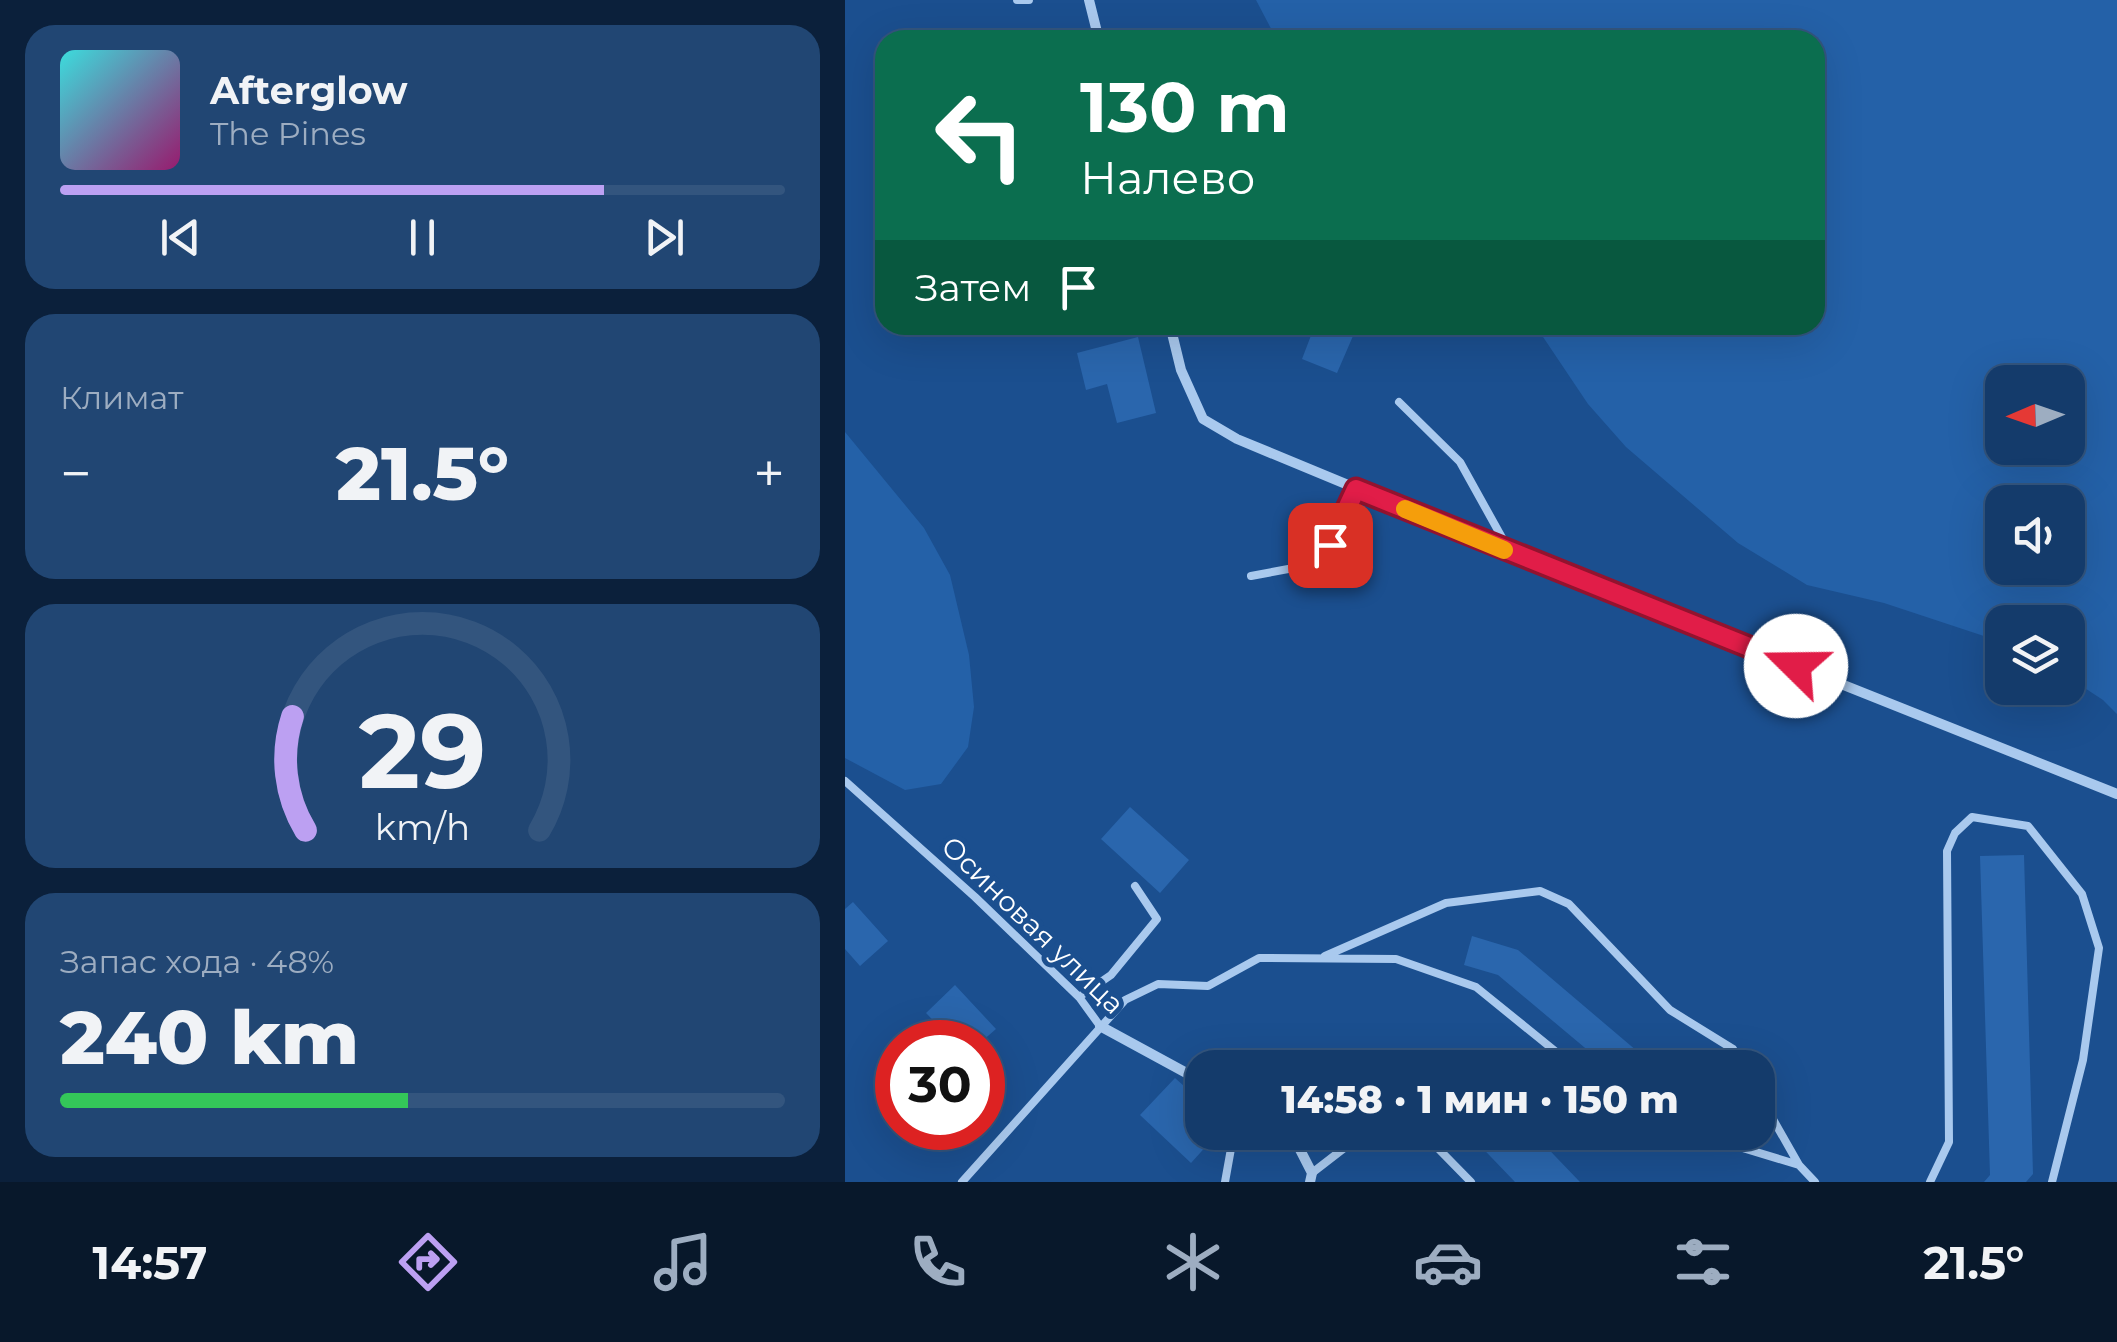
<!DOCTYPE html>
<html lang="ru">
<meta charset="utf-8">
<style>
body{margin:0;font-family:Montserrat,sans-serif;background:#214673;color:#f1f3f6;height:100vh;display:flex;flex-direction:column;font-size:38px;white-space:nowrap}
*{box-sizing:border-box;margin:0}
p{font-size:32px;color:#9dadc1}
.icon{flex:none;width:55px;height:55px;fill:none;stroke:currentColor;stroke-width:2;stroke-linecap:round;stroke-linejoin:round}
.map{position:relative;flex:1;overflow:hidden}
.side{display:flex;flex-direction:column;gap:25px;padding:25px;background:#0b203b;width:845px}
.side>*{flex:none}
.banner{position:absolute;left:30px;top:30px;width:950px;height:305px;border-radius:30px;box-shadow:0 10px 40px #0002,0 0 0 2px #33557e;background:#0b6e4f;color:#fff;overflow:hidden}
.needle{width:65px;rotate:268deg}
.tools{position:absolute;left:1140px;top:365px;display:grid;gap:20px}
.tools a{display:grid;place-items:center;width:100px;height:100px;border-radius:20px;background:#143b6b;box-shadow:0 10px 40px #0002,0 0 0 2px #33557e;font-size:50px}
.speed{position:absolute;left:30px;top:1020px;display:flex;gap:20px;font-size:50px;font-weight:700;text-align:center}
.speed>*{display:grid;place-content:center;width:130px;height:130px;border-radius:50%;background:#143b6b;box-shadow:0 10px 40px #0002,0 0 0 2px #33557e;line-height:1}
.speed .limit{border:15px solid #d22;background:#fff;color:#111}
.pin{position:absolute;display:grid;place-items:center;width:85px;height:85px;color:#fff;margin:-42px;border-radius:20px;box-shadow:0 5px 15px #0006}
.me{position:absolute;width:110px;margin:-55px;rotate:292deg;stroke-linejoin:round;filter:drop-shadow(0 0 8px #0008)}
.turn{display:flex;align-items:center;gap:35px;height:210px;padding:0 40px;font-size:45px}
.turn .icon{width:130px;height:130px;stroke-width:2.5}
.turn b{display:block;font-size:70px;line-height:85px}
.then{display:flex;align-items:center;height:95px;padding:0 40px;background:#0003;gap:20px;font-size:38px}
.big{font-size:75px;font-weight:800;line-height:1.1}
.side .widget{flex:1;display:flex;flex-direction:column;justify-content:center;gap:15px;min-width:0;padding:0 35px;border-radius:30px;background:#214673}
.side .dial{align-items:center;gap:0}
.dial svg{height:260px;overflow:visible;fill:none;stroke:#33557e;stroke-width:7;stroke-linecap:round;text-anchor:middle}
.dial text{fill:#f1f3f6;stroke:none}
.song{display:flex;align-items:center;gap:30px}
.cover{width:120px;height:120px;border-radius:15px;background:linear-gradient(135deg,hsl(180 70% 55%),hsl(320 70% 35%))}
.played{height:10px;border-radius:5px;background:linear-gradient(90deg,#bca0f2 75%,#33557e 75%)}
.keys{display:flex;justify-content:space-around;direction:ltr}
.heat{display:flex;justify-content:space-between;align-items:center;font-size:55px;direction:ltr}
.charge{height:15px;border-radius:8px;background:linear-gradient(90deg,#34c759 48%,#33557e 0)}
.trip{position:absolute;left:340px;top:1050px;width:590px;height:100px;border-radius:30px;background:#143b6b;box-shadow:0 10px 40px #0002,0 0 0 2px #33557e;font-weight:800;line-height:100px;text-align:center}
.dock{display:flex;height:160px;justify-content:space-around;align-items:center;background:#08182b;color:#9dadc1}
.dock .icon{width:70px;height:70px}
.dock .current{color:#bca0f2}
.dock b{font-size:45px;color:#f1f3f6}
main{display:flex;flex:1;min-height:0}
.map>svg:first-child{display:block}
.green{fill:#2461a8;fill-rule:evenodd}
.building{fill:#2a66ad}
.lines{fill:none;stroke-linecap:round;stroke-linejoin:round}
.lane{stroke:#a9c9ee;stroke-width:8}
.street{stroke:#a9c9ee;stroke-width:10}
.route-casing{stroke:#92132f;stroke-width:25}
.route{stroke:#e11d48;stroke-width:18}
.slow{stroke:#f59e0b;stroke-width:18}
.labels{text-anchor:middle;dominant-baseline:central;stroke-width:10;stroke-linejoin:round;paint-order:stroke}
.street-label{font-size:28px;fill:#fff;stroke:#1b4f8f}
</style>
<main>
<section class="side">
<div class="widget">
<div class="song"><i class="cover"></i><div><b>Afterglow</b><p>The Pines</p></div></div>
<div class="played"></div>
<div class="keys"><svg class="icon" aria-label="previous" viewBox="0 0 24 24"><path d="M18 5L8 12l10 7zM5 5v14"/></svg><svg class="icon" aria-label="pause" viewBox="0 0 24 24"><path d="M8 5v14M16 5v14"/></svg><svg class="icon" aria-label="next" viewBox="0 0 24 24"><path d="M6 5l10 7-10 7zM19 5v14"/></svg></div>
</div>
<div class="widget"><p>Климат</p>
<div class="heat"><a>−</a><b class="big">21.5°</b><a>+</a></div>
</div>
<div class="widget dial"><svg viewBox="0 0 100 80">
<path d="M14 69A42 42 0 1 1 86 69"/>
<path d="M14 69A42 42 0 0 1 10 34" stroke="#bca0f2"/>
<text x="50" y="56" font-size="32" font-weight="700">29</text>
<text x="50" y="72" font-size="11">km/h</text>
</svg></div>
<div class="widget"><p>Запас хода · 48%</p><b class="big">240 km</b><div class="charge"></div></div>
</section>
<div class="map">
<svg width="1272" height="1182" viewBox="0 0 1272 1182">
<rect width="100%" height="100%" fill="#1b4f8f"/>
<!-- green -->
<path class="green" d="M411,0h861v714l-14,-14 -35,-23 -1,-55h-64l-1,20 -118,-39 -77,-18 -69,-42 -112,-96 -38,-43 -53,-79h280v-285h-538zM1158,382h64v66h-64zM1158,502h64v66h-64z
M0,432l79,96 26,47 19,80 5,52 -6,40 -27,37 -36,6 -60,-32z"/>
<!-- building -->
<path class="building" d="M470,325h12l26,11 -16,37 -35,-14z
M293,337l18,76 -39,10 -10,-39 -21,6 -9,-37z
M285,807l59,53 -29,33 -59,-54z
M1179,855l9,319 -7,8h-42l6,-7 -10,-319z
M8,902l35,39 -28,25 -15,-17v-40z
M627,936l46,14 139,118h-48l-111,-93 -34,-10z
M110,985l41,44 -15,13h-27l-28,-29z
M330,1078l28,25v29h16l-28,31 -51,-48z
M622,1132h65l48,50h-65z"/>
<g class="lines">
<!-- lane -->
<path class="lane" d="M172,0h12
M554,402l61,60 50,90
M406,576l48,-9 31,-22 26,-56
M0,781l130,116 104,100 21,29
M480,956l121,-53 94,-12 29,13 101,106 63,39 11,19
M234,997l32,-22 46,-56 -22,-33
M912,1091l42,74
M577,1132l49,50
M845,1132l109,33 16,17
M467,1173l53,-41
M117,1182l163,-182 33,-16 50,2 51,-28 137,1 80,28 100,81
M380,1182l9,-50
M1085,1182l19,-40 -2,-291 8,-18 17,-16 56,9 54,68 17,54 -16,112 -31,122"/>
<!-- street -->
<path class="street" d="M244,0l10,40
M325,325l11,45 22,49 34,20 273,113 607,242
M255,1026l103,56
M442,1132l6,4 19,37 -2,9"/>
</g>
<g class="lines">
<defs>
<path id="route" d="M485,545l26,-56 440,177"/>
</defs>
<!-- route casing -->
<use href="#route" class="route-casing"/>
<!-- route -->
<use href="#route" class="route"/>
<!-- slow -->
<path class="slow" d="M560,509l99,41"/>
</g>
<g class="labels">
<!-- street labels -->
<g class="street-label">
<text transform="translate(188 925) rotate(44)">Осиновая улица</text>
</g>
</g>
</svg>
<div class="tools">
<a><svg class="needle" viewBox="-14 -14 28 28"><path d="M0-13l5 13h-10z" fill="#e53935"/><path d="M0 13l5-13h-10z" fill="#9dadc1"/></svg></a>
<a><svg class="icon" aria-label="sound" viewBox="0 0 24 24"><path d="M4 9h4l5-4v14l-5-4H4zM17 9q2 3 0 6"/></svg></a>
<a><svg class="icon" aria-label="layers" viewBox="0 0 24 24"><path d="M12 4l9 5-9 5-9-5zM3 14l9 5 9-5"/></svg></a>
</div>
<div class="speed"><div class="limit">30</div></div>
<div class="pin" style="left:485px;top:545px;background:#d93025"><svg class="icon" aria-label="arrive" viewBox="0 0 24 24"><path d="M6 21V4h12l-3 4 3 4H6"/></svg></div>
<svg class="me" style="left:951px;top:666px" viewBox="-20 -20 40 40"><circle r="19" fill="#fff"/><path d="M0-13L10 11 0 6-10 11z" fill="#e11d48"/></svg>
<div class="trip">14:58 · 1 мин · 150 m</div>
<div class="banner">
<div class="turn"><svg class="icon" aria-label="left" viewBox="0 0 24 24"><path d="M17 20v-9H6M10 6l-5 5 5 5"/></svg><div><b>130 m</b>Налево</div></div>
<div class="then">Затем<svg class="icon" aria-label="arrive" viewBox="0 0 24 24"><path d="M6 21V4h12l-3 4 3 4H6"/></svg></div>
</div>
</div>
</main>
<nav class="dock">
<b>14:57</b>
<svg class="icon current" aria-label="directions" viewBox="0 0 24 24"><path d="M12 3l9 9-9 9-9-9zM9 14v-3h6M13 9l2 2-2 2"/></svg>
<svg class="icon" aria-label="music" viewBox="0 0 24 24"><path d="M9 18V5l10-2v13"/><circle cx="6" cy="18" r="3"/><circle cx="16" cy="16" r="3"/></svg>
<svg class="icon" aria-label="phone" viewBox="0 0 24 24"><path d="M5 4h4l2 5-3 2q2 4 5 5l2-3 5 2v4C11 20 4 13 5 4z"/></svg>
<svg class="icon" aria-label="climate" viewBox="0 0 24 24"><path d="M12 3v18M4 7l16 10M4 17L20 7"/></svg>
<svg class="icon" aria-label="car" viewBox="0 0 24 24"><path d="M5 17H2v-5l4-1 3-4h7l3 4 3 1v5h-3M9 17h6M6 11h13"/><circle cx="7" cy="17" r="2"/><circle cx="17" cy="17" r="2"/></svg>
<svg class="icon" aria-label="filters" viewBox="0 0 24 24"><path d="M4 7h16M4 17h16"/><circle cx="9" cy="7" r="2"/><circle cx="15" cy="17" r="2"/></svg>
<b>21.5°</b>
</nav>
